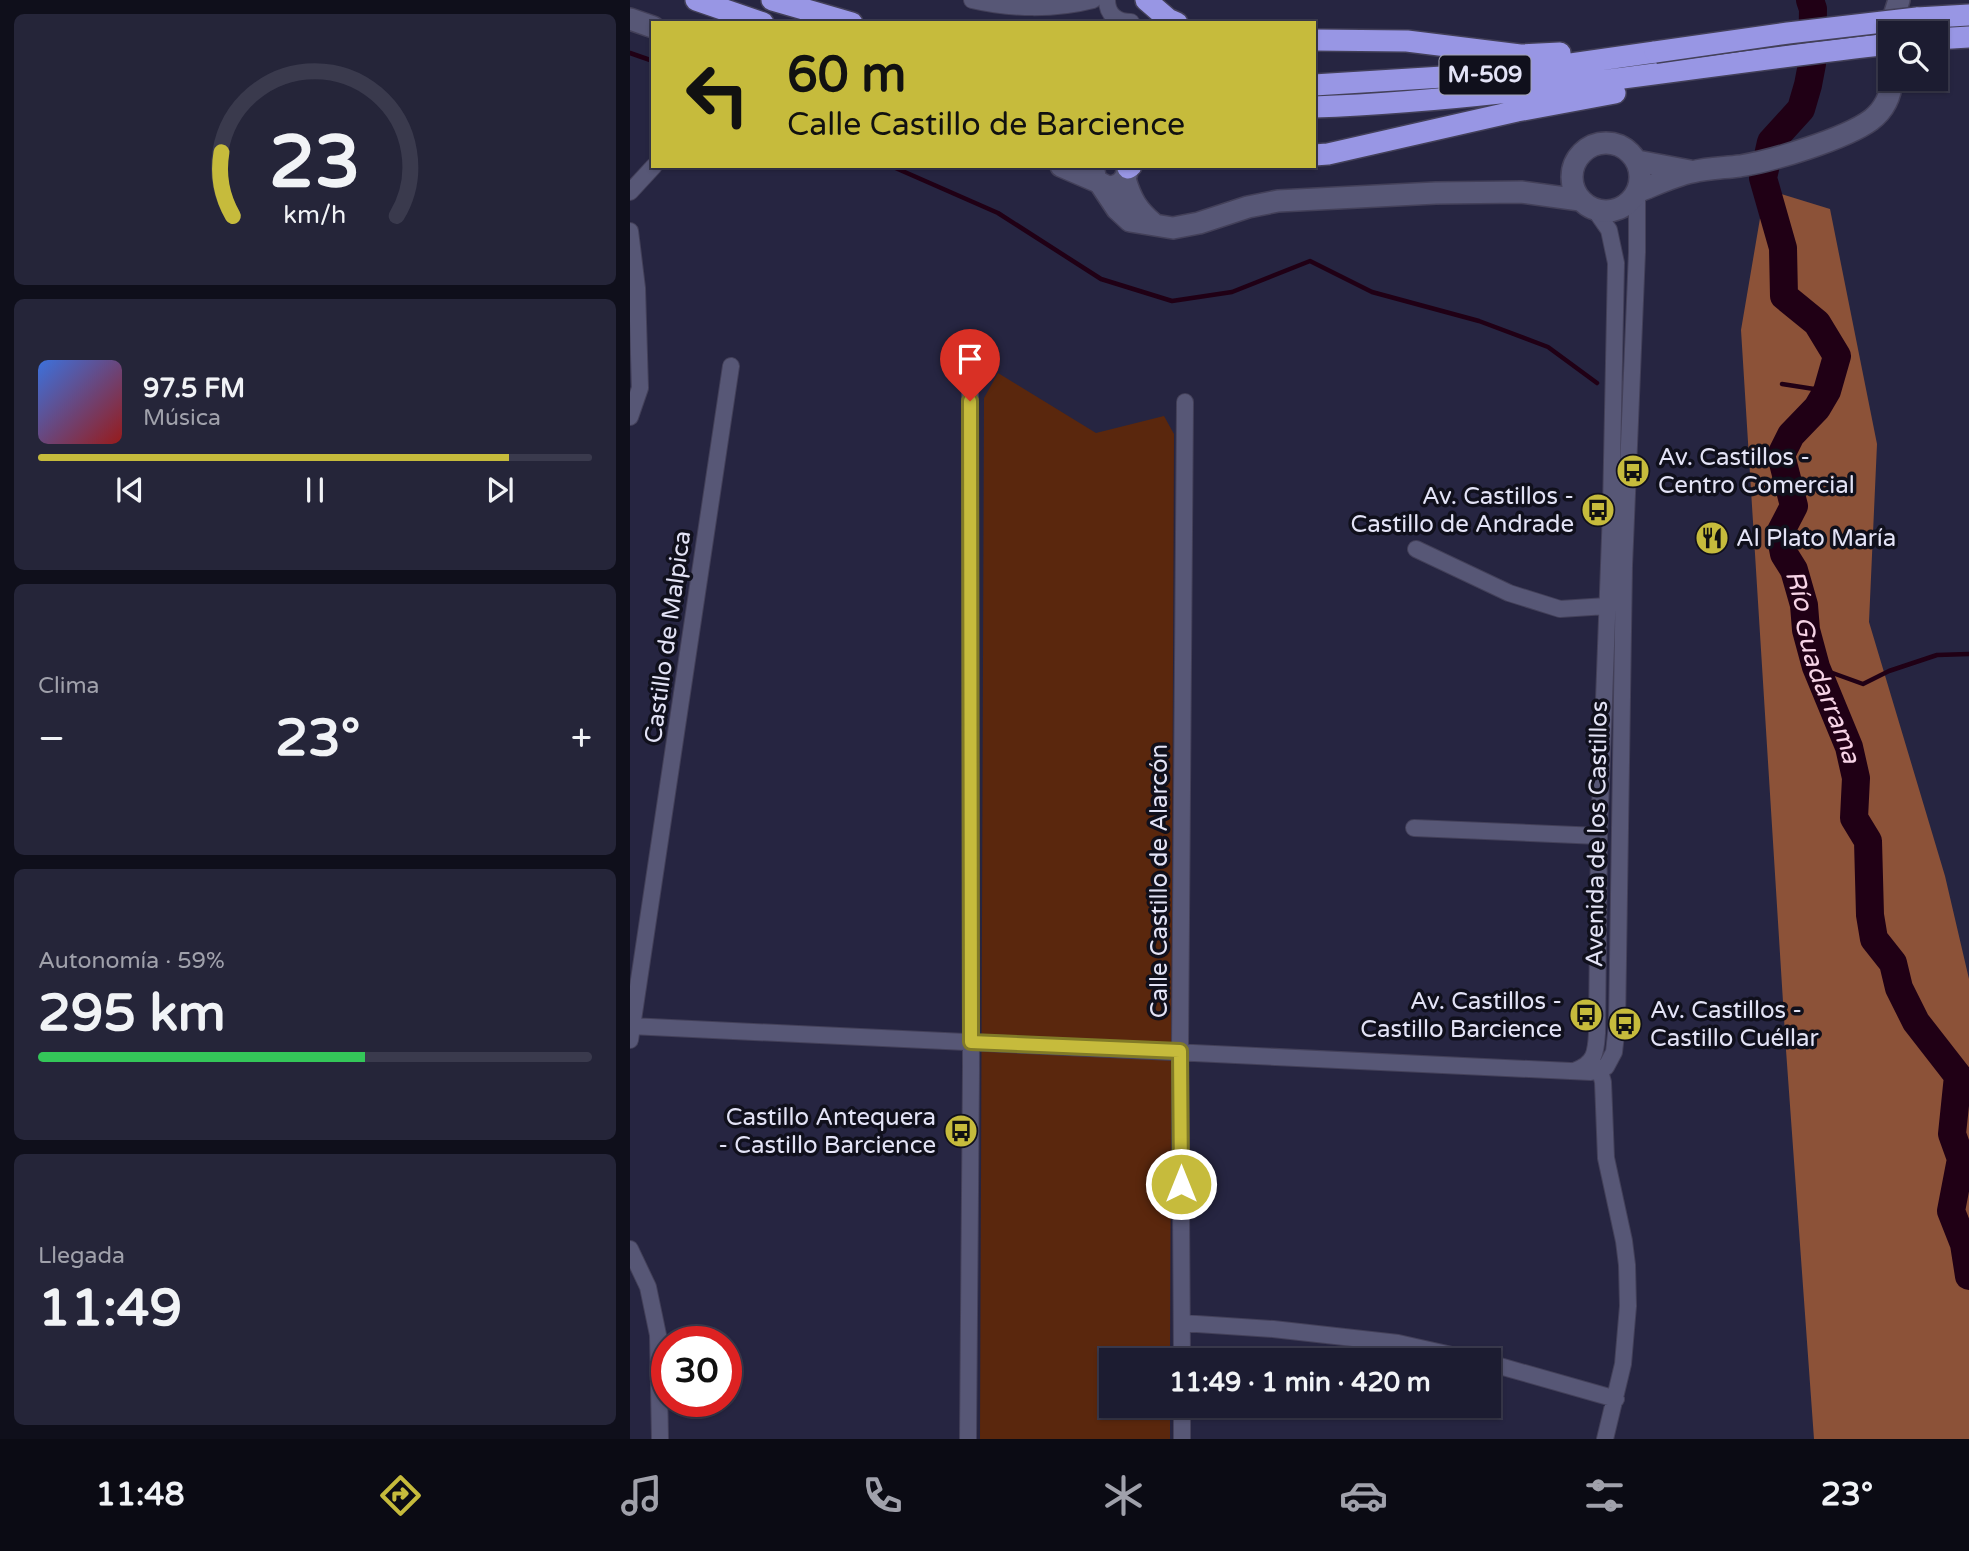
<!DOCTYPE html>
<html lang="es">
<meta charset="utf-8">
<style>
body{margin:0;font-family:"Varela Round",sans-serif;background:#252539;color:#f1f3f6;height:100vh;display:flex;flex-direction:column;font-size:26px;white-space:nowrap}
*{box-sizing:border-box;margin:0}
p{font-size:23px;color:#a0a1ab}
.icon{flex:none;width:38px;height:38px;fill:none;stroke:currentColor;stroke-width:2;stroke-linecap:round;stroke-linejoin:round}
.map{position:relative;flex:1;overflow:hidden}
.sheet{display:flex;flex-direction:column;gap:14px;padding:14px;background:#0f0f1b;width:630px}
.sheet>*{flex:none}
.banner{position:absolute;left:21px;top:21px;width:665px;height:147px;border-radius:0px;box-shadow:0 2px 5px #0004,0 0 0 2px #3a3a4d;background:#c6bb3c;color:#111;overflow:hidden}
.tools{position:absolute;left:1248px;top:21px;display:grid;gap:14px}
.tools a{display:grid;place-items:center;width:70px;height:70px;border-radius:0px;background:#1c1c31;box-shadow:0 2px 5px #0004,0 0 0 2px #3a3a4d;font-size:35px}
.speed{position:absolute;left:21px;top:1326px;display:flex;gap:14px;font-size:35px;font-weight:700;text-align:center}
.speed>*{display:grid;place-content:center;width:91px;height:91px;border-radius:50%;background:#1c1c31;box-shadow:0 2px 5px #0004,0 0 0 2px #3a3a4d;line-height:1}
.speed .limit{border:10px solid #d22;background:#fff;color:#111}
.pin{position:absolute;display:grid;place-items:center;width:60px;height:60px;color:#fff;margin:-72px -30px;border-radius:50% 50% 50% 0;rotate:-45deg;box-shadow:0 0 7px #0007}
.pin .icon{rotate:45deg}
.me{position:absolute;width:77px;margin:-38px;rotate:0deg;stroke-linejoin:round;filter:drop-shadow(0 0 5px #0008)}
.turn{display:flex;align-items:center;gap:24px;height:147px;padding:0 21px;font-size:32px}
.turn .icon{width:91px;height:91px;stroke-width:2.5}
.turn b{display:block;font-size:49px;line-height:60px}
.big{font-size:52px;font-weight:800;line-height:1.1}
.sheet .card{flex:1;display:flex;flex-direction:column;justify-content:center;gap:10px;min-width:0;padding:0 24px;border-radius:10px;background:#252539}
.sheet .dial{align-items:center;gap:0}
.dial svg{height:182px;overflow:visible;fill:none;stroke:#3a3a4d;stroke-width:7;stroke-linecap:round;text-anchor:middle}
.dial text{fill:#f1f3f6;stroke:none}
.song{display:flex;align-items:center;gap:21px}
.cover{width:84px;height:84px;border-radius:10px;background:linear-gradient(135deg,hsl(220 70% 55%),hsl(0 70% 35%))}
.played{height:7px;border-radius:4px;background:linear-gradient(90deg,#c6bb3c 85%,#3a3a4d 85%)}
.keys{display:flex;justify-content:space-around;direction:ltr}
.heat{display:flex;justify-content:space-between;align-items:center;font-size:38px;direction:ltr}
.charge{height:10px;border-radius:5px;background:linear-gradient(90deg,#34c759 59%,#3a3a4d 0)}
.trip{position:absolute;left:469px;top:1348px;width:402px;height:70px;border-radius:0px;background:#1c1c31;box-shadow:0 2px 5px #0004,0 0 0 2px #3a3a4d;font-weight:800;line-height:70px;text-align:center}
.menu{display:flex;height:112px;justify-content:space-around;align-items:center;background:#0b0b14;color:#a0a1ab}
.menu .icon{width:49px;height:49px}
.menu .selected{color:#c6bb3c}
.menu b{font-size:32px;color:#f1f3f6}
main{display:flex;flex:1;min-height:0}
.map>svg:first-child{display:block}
.green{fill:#5a270d}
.forest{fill:#8c5238}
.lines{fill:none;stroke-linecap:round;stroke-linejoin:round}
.stream{stroke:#200015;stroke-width:4.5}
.river{stroke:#200015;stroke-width:28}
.building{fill:#3d3a19;stroke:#656240;stroke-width:2}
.street-casing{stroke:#434059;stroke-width:18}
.secondary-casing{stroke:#434059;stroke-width:24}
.highway-casing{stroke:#434059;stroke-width:24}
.street{stroke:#575776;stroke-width:16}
.secondary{stroke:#575776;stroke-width:21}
.highway{stroke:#9896e4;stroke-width:21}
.highway-bridge-casing{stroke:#434059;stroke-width:24;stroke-linecap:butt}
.highway-bridge{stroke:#9896e4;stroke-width:21}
.route-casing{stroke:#817a27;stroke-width:18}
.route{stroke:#c6bb3c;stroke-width:12}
.labels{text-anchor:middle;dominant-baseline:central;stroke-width:7;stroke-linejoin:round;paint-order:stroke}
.shield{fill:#10101c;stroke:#a4a4b5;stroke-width:2}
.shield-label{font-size:23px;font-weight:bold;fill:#e3e3f6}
.poi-label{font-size:24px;fill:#e3e3f6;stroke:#10101c;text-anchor:start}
.street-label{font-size:24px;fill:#e3e3f6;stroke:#10101c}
.water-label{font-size:26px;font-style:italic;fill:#f7d3e6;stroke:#10101c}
</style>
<main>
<section class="sheet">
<div class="card dial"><svg viewBox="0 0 100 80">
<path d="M14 69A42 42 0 1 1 86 69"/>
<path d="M14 69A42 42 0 0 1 9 41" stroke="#c6bb3c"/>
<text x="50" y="56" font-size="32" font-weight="700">23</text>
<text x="50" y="72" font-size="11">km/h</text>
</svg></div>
<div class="card">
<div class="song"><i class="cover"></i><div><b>97.5 FM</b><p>Música</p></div></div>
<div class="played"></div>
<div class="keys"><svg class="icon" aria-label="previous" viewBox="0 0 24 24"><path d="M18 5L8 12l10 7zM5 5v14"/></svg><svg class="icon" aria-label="pause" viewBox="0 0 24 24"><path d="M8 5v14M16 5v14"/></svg><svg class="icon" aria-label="next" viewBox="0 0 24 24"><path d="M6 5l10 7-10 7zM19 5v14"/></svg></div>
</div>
<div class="card"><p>Clima</p>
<div class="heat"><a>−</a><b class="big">23°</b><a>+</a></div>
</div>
<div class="card"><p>Autonomía · 59%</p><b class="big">295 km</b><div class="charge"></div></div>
<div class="card"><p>Llegada</p><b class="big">11:49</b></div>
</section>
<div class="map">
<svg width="1339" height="1439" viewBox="0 0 1339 1439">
<rect width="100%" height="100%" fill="#262541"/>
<!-- green -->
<path class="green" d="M368,373l98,60 68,-17 10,18 -4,926h-59v45h59v34h-190l4,-1041z"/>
<!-- forest -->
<path class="forest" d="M1135,189l65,20 47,235 -8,178 76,254 24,103v460h-155l-28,-389 -45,-720z"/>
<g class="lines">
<!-- stream -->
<path class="stream" d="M0,53l23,8
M261,166l107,47 103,66 71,22 60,-9 78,-31 62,31 107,29 69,26 49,36
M1152,384l45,7
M1186,667l47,17 26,-13 48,-16 32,-1"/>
<!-- river -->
<path class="river" id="s1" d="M1180,0l3,9 -1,55 -4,21 -7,24 -30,33 -8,36 20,70 1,48 33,27 20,33 -10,35 -10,17 -26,27 -10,20 13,51 -14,27 4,21 10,16 10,35 2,25 10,37 33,80 7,31 -2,40 14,23 2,74 4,24 19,24 6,25 17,34 42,54 -6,58 9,25 -10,52 13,33 5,32"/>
</g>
<!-- building -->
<path class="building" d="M1073,528l18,1v13h-19z"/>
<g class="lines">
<defs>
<path id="street" d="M342,0c38,9 83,10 121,0
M477,0c0,15 10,22 24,22
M0,192l24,-26
M0,231l7,57 3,100 -10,29
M786,549l93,44 51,16 47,-3
M784,828l185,8
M0,1026l961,46 15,-5 8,-15 3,-27 7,-459 13,-314v-60
M0,1040l101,-674
M963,1064l7,7 3,11 3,76 18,83 3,24 1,41 -5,58 -18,75
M944,1071c21,-7 22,-19 23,-38l2,-197 12,-326 5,-247 -7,-33 -14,-20
M0,1249l18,38 10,48 2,104
M552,1323l91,6 125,14 76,17
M552,1360l-2,-309 5,-649
M859,1363l127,36
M338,1439l3,-369 -1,-697
M552,1439v-34"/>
<path id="secondary" d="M0,19l23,8
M1263,33v-14l6,-19
M942 177a34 34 0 1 1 68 0a34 34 0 1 1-68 0Z
M1007,161l53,10
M431,166l35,15
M463,166l3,15 12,6c12,-1 20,-7 19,-21
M495,179c6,20 12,31 29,45
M471,185l16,24 13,12 43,7 26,-5 49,-16 30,-6 158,-8 85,-1 59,8
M1007,192c18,-7 36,-16 55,-20 16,-4 32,-4 48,-6 32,-5 105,-27 131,-46 13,-10 20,-25 21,-41"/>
<path id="highway" d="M66,0l67,23
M142,0l80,23
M516,0l22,19 9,4
M1287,18l52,-3
M1306,39l33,-2
M684,40l93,1 113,14 40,-2
M684,85l193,-12 148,-21
M684,107c194,-7 384,-42 576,-63
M684,155l14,-1 189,-43 98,-18
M498,168l3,-2"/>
</defs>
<!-- street casing -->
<use href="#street" class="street-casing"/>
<!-- secondary casing -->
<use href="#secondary" class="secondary-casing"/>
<!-- highway casing -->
<use href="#highway" class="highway-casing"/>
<!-- street -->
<use href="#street" class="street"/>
<!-- secondary -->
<use href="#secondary" class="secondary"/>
<!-- highway -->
<use href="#highway" class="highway"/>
<defs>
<path id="highway-bridge" d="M1025,52l133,-19 129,-15"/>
</defs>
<!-- highway-bridge casing -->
<use href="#highway-bridge" class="highway-bridge-casing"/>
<!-- highway-bridge -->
<use href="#highway-bridge" class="highway-bridge"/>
</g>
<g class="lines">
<defs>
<path id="route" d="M340,401l1,641 209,9 1,133"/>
</defs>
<!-- route casing -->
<use href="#route" class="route-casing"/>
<!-- route -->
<use href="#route" class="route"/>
</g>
<!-- icons -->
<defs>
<symbol id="bus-disc" viewBox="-11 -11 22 22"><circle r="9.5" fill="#c6bb3c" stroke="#10101c"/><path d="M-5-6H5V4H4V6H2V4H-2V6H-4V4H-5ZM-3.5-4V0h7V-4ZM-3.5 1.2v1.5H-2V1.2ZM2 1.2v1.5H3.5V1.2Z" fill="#111"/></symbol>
<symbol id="restaurant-disc" viewBox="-11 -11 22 22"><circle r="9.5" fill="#c6bb3c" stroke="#10101c"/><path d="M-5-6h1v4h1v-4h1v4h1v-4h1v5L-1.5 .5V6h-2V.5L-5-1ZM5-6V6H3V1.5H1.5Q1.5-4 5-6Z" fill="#111"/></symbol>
</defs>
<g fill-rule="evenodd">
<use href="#bus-disc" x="984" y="452" width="38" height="38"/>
<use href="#bus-disc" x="949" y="491" width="38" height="38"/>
<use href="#restaurant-disc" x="1063" y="519" width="38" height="38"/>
<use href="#bus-disc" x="937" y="996" width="38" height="38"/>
<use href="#bus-disc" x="976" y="1005" width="38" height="38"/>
<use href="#bus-disc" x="312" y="1112" width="38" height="38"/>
</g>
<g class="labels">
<!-- shield labels -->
<rect class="shield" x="809.5" y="55.5" width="91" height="39" rx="5"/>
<g class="shield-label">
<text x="855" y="75">M-509</text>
</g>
<!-- poi labels -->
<g class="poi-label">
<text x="1028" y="457">Av. Castillos -<tspan x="1028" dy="28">Centro Comercial</tspan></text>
<text x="944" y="496" text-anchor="end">Av. Castillos -<tspan x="944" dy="28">Castillo de Andrade</tspan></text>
<text x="1106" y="538">Al Plato María</text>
<text x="932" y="1001" text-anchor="end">Av. Castillos -<tspan x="932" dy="28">Castillo Barcience</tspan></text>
<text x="1020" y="1010">Av. Castillos -<tspan x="1020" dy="28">Castillo Cuéllar</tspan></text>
<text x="306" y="1117" text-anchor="end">Castillo Antequera<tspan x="306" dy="28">- Castillo Barcience</tspan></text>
</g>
<!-- street labels -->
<g class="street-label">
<text transform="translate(38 637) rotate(-82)">Castillo de Malpica</text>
<text transform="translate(967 834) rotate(-89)">Avenida de los Castillos</text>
<text transform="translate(529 881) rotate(-90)">Calle Castillo de Alarcón</text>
</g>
<!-- water labels -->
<g class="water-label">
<text stroke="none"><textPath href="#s1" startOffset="735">Río Guadarrama</textPath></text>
</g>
</g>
</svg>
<div class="tools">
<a><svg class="icon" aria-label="search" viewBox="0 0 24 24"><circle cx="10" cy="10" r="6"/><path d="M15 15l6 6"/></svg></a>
</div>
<div class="speed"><div class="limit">30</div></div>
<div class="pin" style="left:340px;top:401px;background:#d93025"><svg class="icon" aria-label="arrive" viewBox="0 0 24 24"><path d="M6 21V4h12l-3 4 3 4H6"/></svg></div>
<svg class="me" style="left:551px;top:1184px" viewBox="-20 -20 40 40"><circle r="17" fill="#c6bb3c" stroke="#fff" stroke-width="3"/><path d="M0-11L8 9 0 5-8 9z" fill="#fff"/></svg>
<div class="trip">11:49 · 1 min · 420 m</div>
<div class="banner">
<div class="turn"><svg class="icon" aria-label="left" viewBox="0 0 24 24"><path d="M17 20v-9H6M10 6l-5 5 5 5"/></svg><div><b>60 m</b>Calle Castillo de Barcience</div></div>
</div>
</div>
</main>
<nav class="menu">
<b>11:48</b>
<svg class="icon selected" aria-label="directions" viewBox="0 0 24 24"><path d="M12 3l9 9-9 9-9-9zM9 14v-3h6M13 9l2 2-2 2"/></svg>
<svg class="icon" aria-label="music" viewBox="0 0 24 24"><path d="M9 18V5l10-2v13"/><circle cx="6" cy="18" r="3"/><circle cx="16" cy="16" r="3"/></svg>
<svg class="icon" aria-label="phone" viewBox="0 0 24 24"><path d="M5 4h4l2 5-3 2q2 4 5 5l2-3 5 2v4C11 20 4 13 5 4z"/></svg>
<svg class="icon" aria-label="climate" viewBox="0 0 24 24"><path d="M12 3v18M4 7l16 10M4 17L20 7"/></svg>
<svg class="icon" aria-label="car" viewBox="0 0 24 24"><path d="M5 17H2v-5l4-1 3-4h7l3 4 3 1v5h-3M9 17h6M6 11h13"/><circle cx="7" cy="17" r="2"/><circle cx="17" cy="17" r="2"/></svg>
<svg class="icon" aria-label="filters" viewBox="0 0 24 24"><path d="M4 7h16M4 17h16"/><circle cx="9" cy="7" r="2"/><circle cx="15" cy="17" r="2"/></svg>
<b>23°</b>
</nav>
